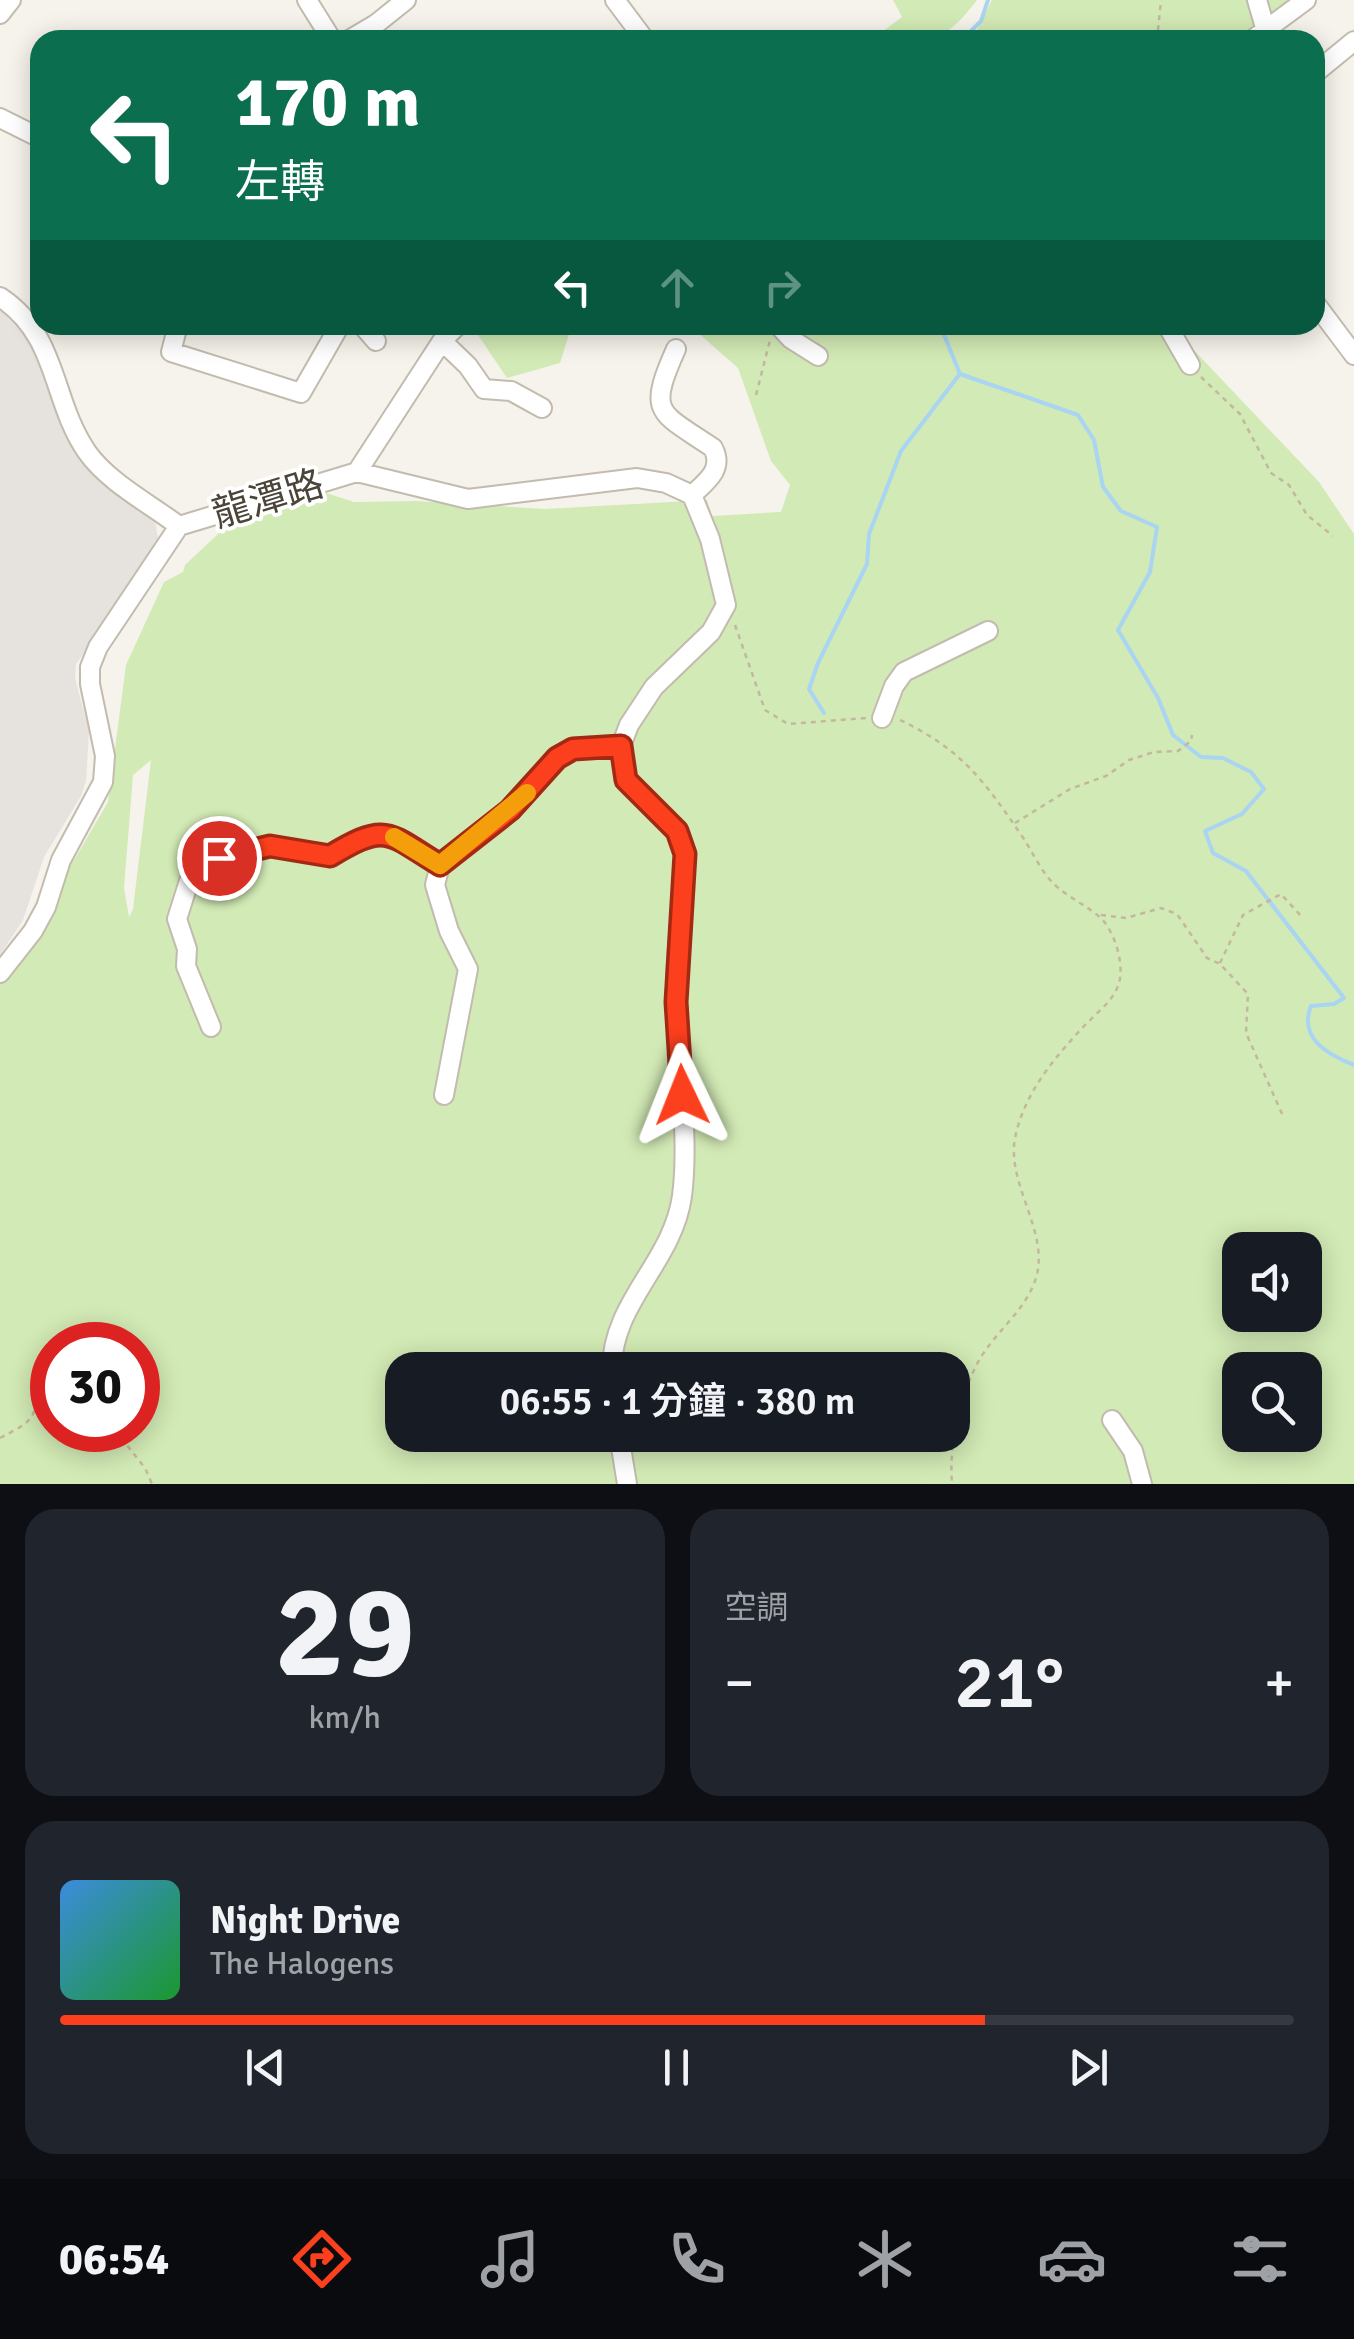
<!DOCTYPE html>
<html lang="zh-TW">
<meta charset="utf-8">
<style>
body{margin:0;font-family:Signika,"Noto Sans TC",sans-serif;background:#20242c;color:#f1f3f6;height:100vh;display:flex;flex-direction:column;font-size:38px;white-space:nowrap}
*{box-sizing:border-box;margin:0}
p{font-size:32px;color:#9ea1a6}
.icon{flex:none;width:55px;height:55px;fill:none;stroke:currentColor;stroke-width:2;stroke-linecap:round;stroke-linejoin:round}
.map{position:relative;height:1484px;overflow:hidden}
.drawer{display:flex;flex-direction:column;gap:25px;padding:25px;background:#0d0f14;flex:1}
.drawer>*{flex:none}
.guide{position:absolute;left:30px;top:30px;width:1295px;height:305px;border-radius:30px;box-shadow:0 5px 25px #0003;background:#0b6e4f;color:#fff;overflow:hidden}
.fabs{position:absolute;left:1222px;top:1232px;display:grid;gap:20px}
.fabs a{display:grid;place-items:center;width:100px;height:100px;border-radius:20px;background:#171b24;box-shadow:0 5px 25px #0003;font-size:50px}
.speed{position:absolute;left:30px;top:1322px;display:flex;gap:20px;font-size:50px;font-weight:700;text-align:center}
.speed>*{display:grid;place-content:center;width:130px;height:130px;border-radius:50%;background:#171b24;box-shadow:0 5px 25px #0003;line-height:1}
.speed .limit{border:15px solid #d22;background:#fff;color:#111}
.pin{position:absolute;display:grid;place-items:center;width:85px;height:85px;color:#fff;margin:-42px;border:5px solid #fff;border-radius:50%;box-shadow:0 2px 10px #0007}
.me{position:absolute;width:110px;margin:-55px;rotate:358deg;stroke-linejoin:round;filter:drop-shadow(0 0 8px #0008)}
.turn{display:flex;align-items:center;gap:35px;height:210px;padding:0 40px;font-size:45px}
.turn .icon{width:130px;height:130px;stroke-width:2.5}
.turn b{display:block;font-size:70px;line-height:85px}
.lanes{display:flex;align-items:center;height:95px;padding:0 40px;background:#0003;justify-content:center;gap:50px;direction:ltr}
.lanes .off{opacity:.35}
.big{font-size:75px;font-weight:600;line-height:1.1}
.drawer .widget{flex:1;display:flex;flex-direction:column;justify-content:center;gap:15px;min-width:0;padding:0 35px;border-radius:30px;background:#20242c}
.drawer .dial{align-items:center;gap:0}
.dial b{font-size:130px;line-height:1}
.song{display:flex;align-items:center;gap:30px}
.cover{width:120px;height:120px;border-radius:15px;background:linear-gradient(135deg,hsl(210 70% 55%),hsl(130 70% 35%))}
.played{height:10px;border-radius:5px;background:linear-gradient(90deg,#fc3f1d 75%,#363941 75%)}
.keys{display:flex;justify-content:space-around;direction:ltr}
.heat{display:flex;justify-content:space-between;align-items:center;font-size:55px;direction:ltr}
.drawer .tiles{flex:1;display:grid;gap:25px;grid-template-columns:1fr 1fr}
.widget:last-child{grid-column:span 2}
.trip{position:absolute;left:385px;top:1352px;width:585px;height:100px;border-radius:30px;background:#171b24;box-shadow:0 5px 25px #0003;font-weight:600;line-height:100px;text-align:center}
.tab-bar{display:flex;height:160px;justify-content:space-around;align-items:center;background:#090b0e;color:#9ea1a6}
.tab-bar .icon{width:70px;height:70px}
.tab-bar .current{color:#fc3f1d}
.tab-bar b{font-size:45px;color:#f1f3f6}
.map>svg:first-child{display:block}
.industrial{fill:#e6e2dd}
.green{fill:#d2eab5;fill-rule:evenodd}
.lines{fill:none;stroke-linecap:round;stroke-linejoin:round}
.stream{stroke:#a9d4f2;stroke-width:4}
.minor-casing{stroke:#c2bbae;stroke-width:22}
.path{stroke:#c4b79f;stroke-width:2.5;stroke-dasharray:5 5;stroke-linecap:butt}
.minor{stroke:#fff;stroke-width:18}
.route-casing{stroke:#a42913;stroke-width:25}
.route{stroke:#fc3f1d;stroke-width:18}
.slow{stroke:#f59e0b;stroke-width:18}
.labels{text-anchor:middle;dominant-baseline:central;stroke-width:8;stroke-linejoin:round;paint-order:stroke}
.street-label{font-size:38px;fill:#4b4439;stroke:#fff}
</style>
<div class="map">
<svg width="1354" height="1484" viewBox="0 0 1354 1484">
<rect width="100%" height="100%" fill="#f6f3ec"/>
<!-- industrial -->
<path class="industrial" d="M0,305l21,18 61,134 73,64 4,23 -13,25 -70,95 -1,14 14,53 -3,50 -5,15 -37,61 -21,63 -23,35z"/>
<!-- green -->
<path class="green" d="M893,0h84c-37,49 -49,40 -106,40l31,-23z
M992,0h304l-44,40h-285l6,-2z
M477,325h95l-12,38 -53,15 -33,-49z
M689,325h481l149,157 35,52v950h-1354v-513l77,-116 31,-53 18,-137 38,-83 19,-10 2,-7 48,-45 58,-13 23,-18 40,13 62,-1 129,8 162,-9 5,16 69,-4 9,-27 -19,-24 -33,-93zM151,760l-18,149 -4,8 -5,-29 9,-113zM1240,1250h65v65h-65zM52,1345h86v85h-86zM402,1370h550v65h-550zM1240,1370h65v65h-65z"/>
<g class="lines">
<!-- stream -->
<path class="stream" d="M962,40l19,-19 7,-21
M940,325l20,49 118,41 16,25 9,47 18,24 36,16 -7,45 -32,58 40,68 15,37 28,22 22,1 28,14 13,17 -22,25 -37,17 8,22 33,18 98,127 -10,6 -23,2c-13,33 18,49 43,59
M824,713l-15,-24 9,-26 49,-99 2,-30 32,-83 58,-76"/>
<defs>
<path id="minor" d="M307,0l25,40
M615,0l30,40
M1257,0l9,31
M0,14l11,-14
M349,40l27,-16 30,-24
M1252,40l54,-40
M1315,73l39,-32
M0,118l40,20
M0,297c59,39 51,103 87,155 21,30 63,52 92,74
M1315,303l39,52
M178,325l-7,27 130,41 39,-68
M362,325l14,16
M778,325l13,14 27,17
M1167,325l23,40
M442,341l26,25 16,23 27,2 31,17
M676,349c-29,65 -18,62 37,99 11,21 -6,33 -21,47
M357,472l111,27 169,-21 29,5 26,12 18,44 16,66 -15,27 -57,55 -25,38 -8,21 5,34 51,51 8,23c-1,48 -10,96 -9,144 1,64 14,135 6,198 -9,66 -71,107 -70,174
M357,472l85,-131 16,-16
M179,526l178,-54
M882,718l12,-32 10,-14 84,-41
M0,973l33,-42 13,-24 15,-47 42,-78 2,-26 -15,-72v-17l8,-20 81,-121
M211,1027l-25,-61 1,-17 -10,-30 12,-38 30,-23 51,-12 59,10c59,-34 56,-25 111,9
M444,1095l24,-126 -19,-38 -14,-46 5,-20 70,-55 47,-52 16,-9 48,-3
M1112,1420l21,31 9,33
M619,1435l8,49"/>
</defs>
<!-- minor casing -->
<use href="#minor" class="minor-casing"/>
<!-- path -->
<path class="path" d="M1157,40l4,-40
M1201,377l39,37 31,59 18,12 18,30 26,21
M756,395l14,-55
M735,625l30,85 23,14 79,-6
M900,720c63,30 85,62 124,119 9,14 17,32 29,44 13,13 29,20 43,31 17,11 29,49 23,69 -5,17 -20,28 -33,41 -31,33 -62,69 -71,114 -9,50 40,99 18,148 -13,30 -43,51 -57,80 -18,36 -27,79 -24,118
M1015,823l55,-34 36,-13 23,-16 25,-8 24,-1 13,-10 1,-6
M1101,915l25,3 35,-10 16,6 30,44 13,6 28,30 -2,39 37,83
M1220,963l23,-48 38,-21 21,23
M115,1430l30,38 7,16
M0,1438c26,-14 36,-16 38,-47l14,-8"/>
<!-- minor -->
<use href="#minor" class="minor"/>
</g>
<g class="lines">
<defs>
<path id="route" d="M219,858l51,-12 60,10c57,-34 56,-24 110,9l70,-55 47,-52 16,-9 48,-3 5,34 51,51 8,23 -9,148 6,93"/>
</defs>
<!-- route casing -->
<use href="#route" class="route-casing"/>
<!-- route -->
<use href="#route" class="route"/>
<!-- slow -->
<path class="slow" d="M394,837l46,28 87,-72"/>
</g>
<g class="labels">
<!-- street labels -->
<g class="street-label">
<text transform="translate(268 499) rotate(-17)">龍潭路</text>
</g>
</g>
</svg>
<div class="fabs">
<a><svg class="icon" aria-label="sound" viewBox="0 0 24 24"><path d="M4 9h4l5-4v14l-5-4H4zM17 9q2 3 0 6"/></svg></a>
<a><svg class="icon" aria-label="search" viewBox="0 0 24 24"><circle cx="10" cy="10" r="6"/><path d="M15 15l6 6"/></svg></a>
</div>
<div class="speed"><div class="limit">30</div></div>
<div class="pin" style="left:219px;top:858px;background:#d93025"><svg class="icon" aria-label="arrive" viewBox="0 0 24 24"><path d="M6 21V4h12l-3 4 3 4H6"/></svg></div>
<svg class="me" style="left:682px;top:1095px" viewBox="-20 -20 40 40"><path d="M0-17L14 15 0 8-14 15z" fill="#fc3f1d" stroke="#fff" stroke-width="4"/></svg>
<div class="trip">06:55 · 1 分鐘 · 380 m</div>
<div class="guide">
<div class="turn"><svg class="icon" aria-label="left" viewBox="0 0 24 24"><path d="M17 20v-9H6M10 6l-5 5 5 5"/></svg><div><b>170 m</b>左轉</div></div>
<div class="lanes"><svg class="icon" aria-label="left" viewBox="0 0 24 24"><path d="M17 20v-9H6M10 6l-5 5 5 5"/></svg><svg class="icon off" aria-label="ahead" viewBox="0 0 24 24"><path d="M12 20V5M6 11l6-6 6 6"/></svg><svg class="icon off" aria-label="right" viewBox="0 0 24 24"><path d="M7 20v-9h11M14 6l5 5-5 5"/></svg></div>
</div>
</div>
<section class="drawer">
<div class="tiles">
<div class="widget dial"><b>29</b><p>km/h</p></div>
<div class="widget"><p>空調</p>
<div class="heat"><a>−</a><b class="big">21°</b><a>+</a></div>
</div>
<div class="widget">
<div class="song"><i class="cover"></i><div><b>Night Drive</b><p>The Halogens</p></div></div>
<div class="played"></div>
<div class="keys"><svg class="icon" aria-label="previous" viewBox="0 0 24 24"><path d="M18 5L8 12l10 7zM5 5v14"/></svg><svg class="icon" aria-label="pause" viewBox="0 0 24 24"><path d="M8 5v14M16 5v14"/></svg><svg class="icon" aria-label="next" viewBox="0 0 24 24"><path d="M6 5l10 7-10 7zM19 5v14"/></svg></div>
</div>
</div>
</section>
<nav class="tab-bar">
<b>06:54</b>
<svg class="icon current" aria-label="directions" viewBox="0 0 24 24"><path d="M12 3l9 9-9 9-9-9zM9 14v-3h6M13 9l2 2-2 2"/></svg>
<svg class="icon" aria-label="music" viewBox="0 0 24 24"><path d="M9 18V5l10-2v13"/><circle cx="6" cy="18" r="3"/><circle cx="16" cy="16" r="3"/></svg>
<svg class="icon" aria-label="phone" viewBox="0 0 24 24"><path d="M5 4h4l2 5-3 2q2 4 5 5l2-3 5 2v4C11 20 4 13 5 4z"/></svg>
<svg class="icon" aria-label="climate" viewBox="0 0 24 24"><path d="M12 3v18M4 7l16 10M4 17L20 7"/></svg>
<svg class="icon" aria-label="car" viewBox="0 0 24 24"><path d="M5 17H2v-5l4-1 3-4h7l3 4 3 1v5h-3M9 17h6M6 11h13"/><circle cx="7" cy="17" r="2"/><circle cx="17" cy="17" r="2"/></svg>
<svg class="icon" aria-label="filters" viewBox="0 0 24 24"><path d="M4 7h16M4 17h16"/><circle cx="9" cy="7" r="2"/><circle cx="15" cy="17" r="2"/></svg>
</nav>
